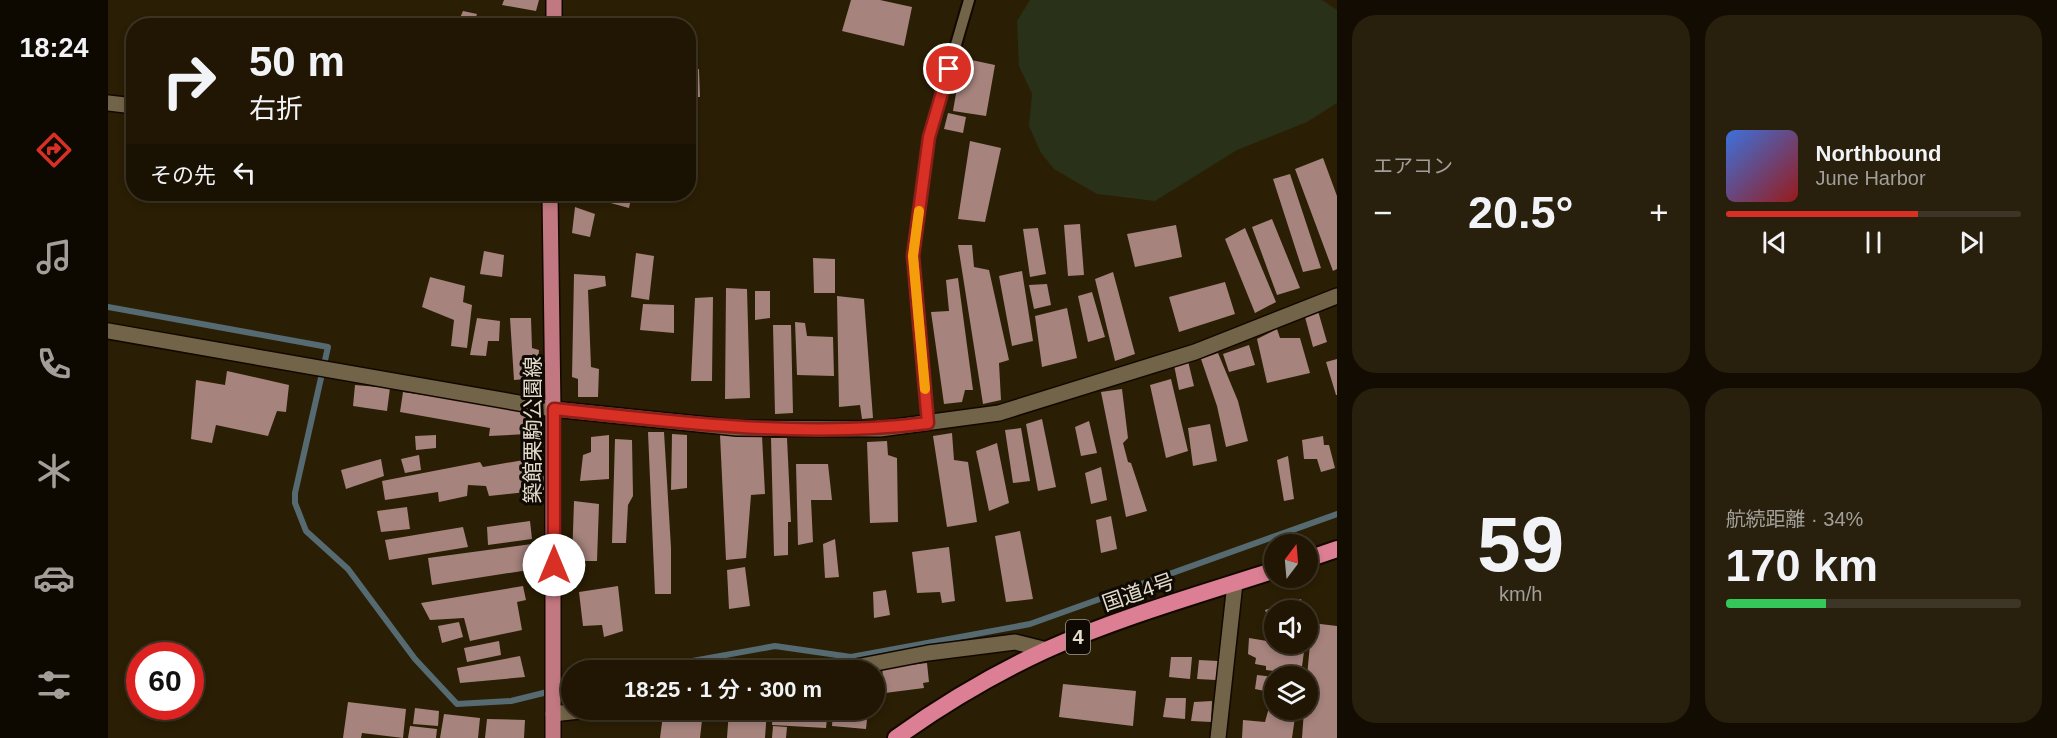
<!DOCTYPE html>
<html lang="ja">
<meta charset="utf-8">
<style>
body{margin:0;font-family:Helvetica,"Noto Sans JP",sans-serif;background:#281f0d;color:#f1f3f6;height:100vh;display:flex;flex-direction:column;font-size:22px;white-space:nowrap}
*{box-sizing:border-box;margin:0}
p{font-size:20px;color:#a29f9a}
.icon{flex:none;width:33px;height:33px;fill:none;stroke:currentColor;stroke-width:2;stroke-linecap:round;stroke-linejoin:round}
.map{position:relative;flex:1;overflow:hidden}
.panel{display:flex;flex-direction:column;gap:15px;padding:15px;background:#120c02;width:720px}
.panel>*{flex:none}
.hud{position:absolute;left:18px;top:18px;width:570px;height:183px;border-radius:24px;box-shadow:0 3px 9px #0003,0 0 0 2px #3d3525;background:#201603;color:#f1f3f6;overflow:hidden}
.needle{width:39px;rotate:16deg}
.fabs{position:absolute;left:1156px;top:534px;display:grid;gap:12px}
.fabs a{display:grid;place-items:center;width:54px;height:54px;border-radius:50%;background:#201603;box-shadow:0 3px 9px #0003,0 0 0 2px #3d3525;font-size:30px}
.speed{position:absolute;left:18px;top:642px;display:flex;gap:12px;font-size:30px;font-weight:700;text-align:center}
.speed>*{display:grid;place-content:center;width:78px;height:78px;border-radius:50%;background:#201603;box-shadow:0 3px 9px #0003,0 0 0 2px #3d3525;line-height:1}
.speed .limit{border:9px solid #d22;background:#fff;color:#111}
.pin{position:absolute;display:grid;place-items:center;width:51px;height:51px;color:#fff;margin:-26px;border:3px solid #fff;border-radius:50%;box-shadow:0 2px 6px #0007}
.me{position:absolute;width:66px;margin:-33px;rotate:0deg;stroke-linejoin:round;filter:drop-shadow(0 0 4px #0008)}
.turn{display:flex;align-items:center;gap:21px;height:126px;padding:0 24px;font-size:27px}
.turn .icon{width:78px;height:78px;stroke-width:2.5}
.turn b{display:block;font-size:42px;line-height:51px}
.then{display:flex;align-items:center;height:57px;padding:0 24px;background:#0003;gap:12px;font-size:22px}
.big{font-size:45px;font-weight:600;line-height:1.1}
.panel .widget{flex:1;display:flex;flex-direction:column;justify-content:center;gap:9px;min-width:0;padding:0 21px;border-radius:24px;background:#281f0d}
.panel .dial{align-items:center;gap:0}
.dial b{font-size:78px;line-height:1}
.song{display:flex;align-items:center;gap:18px}
.cover{width:72px;height:72px;border-radius:9px;background:linear-gradient(135deg,hsl(220 70% 55%),hsl(0 70% 35%))}
.played{height:6px;border-radius:3px;background:linear-gradient(90deg,#d93025 65%,#3d3525 65%)}
.keys{display:flex;justify-content:space-around;direction:ltr}
.heat{display:flex;justify-content:space-between;align-items:center;font-size:33px;direction:ltr}
.charge{height:9px;border-radius:4px;background:linear-gradient(90deg,#34c759 34%,#3d3525 0)}
.panel .tiles{flex:1;display:grid;gap:15px;grid-template-columns:repeat(2,1fr)}
.trip{position:absolute;left:453px;top:660px;width:324px;height:60px;border-radius:30px;background:#201603;box-shadow:0 3px 9px #0003,0 0 0 2px #3d3525;font-weight:600;line-height:60px;text-align:center}
main{display:flex;flex:1;min-height:0}
.menu{display:flex;flex-direction:column;width:108px;justify-content:space-around;align-items:center;background:#0d0901;color:#a29f9a}
.menu .icon{width:42px;height:42px}
.menu .on{color:#d93025}
.menu b{font-size:27px;color:#f1f3f6}
.map>svg:first-child{display:block}
.green{fill:#293219}
.lines{fill:none;stroke-linecap:round;stroke-linejoin:round}
.stream{stroke:#566a72;stroke-width:6}
.building{fill:#a6837d}
.service-casing{stroke:#130800;stroke-width:14}
.minor-casing{stroke:#130800;stroke-width:18}
.tertiary-casing{stroke:#130800;stroke-width:18}
.primary-casing{stroke:#130800;stroke-width:18}
.trunk-casing{stroke:#130800;stroke-width:20}
.service{stroke:#726449;stroke-width:10}
.minor{stroke:#726449;stroke-width:15}
.tertiary{stroke:#726449;stroke-width:15}
.primary{stroke:#c27881;stroke-width:15}
.trunk{stroke:#dc7f94;stroke-width:16}
.route-casing{stroke:#8d1f18;stroke-width:15}
.route{stroke:#d93025;stroke-width:10}
.slow{stroke:#f59e0b;stroke-width:10}
.labels{text-anchor:middle;dominant-baseline:central;stroke-width:6;stroke-linejoin:round;paint-order:stroke}
.shield{fill:#0e0902;stroke:#a39c8f;stroke-width:1.5}
.shield-label{font-size:20px;font-weight:bold;fill:#e3dbcc}
.street-label{font-size:21px;fill:#e3dbcc;stroke:#0e0902}
</style>
<main>
<nav class="menu">
<b>18:24</b>
<svg class="icon on" aria-label="directions" viewBox="0 0 24 24"><path d="M12 3l9 9-9 9-9-9zM9 14v-3h6M13 9l2 2-2 2"/></svg>
<svg class="icon" aria-label="music" viewBox="0 0 24 24"><path d="M9 18V5l10-2v13"/><circle cx="6" cy="18" r="3"/><circle cx="16" cy="16" r="3"/></svg>
<svg class="icon" aria-label="phone" viewBox="0 0 24 24"><path d="M5 4h4l2 5-3 2q2 4 5 5l2-3 5 2v4C11 20 4 13 5 4z"/></svg>
<svg class="icon" aria-label="climate" viewBox="0 0 24 24"><path d="M12 3v18M4 7l16 10M4 17L20 7"/></svg>
<svg class="icon" aria-label="car" viewBox="0 0 24 24"><path d="M5 17H2v-5l4-1 3-4h7l3 4 3 1v5h-3M9 17h6M6 11h13"/><circle cx="7" cy="17" r="2"/><circle cx="17" cy="17" r="2"/></svg>
<svg class="icon" aria-label="filters" viewBox="0 0 24 24"><path d="M4 7h16M4 17h16"/><circle cx="9" cy="7" r="2"/><circle cx="15" cy="17" r="2"/></svg>
</nav>
<div class="map">
<svg width="1229" height="738" viewBox="0 0 1229 738">
<rect width="100%" height="100%" fill="#2a1e04"/>
<!-- green -->
<path class="green" d="M922,0h292l15,10v93l-30,19 -70,28 -82,51 -58,-7 -43,-25 -13,-16 -12,-27 3,-32 -13,-28 -2,-45z"/>
<g class="lines">
<!-- stream -->
<path class="stream" d="M0,307l220,40 -33,146v10l11,28 42,38 67,90 42,45 54,-3 61,-15
M535,670l132,-24 76,11 179,-33 307,-110"/>
</g>
<!-- building -->
<path class="building" d="M396,0h35l-3,11 -34,-6z
M743,0h29l32,7 -8,39 -62,-15z
M355,11l14,3 -4,11 -14,-5z
M580,42l7,1 1,21 -8,1z
M854,58l33,7 -9,51 -33,-5z
M591,69l1,28h-12v-26z
M840,113l18,4 -3,16 -19,-4z
M862,141l31,7 -16,74 -27,-3z
M1215,158l14,38v73l-4,2 -38,-102z
M1182,174l31,94 -18,4 -30,-93z
M486,194h38l-3,14 -37,-10z
M467,207l20,7 -5,23 -18,-4z
M1164,219l28,69 -23,7 -25,-68z
M972,224l4,51 -16,1 -4,-51z
M1068,225l6,32 -47,10 -8,-33z
M930,228l8,46 -16,3 -7,-48z
M1137,228l31,74 -21,11 -30,-74z
M850,245h14l2,22 15,3 20,90 -10,3 2,37 -18,4z
M376,251l20,4 -2,22 -22,-3z
M528,253l18,3 -5,44 -18,-3z
M705,258l22,1v34h-21z
M914,271l11,70 -21,5 -13,-70z
M1005,272l22,82 -20,7 -20,-82z
M466,274l31,2 1,10 -18,4 3,77 8,2 -1,28h-20v-18l-6,-2z
M322,277l35,9 -2,16 9,3 -5,43 -16,-2 3,-26 -32,-13z
M850,278l15,112h-8l-3,12 -18,2 -13,-92 18,-1 -3,-31z
M1117,282l10,32 -56,18 -10,-35z
M939,284l4,21 -17,4 -5,-24z
M618,288l21,1 3,109 -25,1z
M647,291h15v27l-15,2z
M984,292l13,45 -17,5 -10,-46z
M729,296l27,3 9,119 -11,1 -2,-14 -21,2z
M605,297l-1,84h-21l4,-83z
M535,304l31,1v28l-34,-3z
M959,308l10,50 -35,9 -7,-51z
M1210,311l9,31 -14,5 -8,-30z
M369,318l23,3 -1,20h-11l-2,15 -16,-1z
M402,318h21l1,30 7,2 -2,28 -23,2z
M687,322l10,1 2,13 26,1 1,39 -37,-1z
M665,325h18l2,88 -18,1z
M1169,329l3,9h20l10,35 -43,10 -10,-44z
M1141,345l6,20 -26,7 -6,-18z
M1110,353l20,48 10,40 -22,6 -9,-41 -16,-47z
M1229,359v36h-1l-10,-33z
M1080,361l6,25 -15,4 -5,-25z
M119,371l62,14 -3,27 -9,-1 -9,25 -52,-11 -4,18 -21,-4 5,-59 29,5z
M1063,379l17,72 -22,7 -16,-73z
M247,385l35,3 -3,23 -34,-5z
M1014,389l6,49 -5,5 5,19 3,1 16,48 -21,6 -25,-125z
M295,392l127,18 -2,24 -39,2 1,-8 -90,-16z
M934,419l14,68 -18,4 -12,-67z
M981,421l8,32 -16,3 -6,-29z
M1102,424l7,37 -24,5 -5,-38z
M913,428l9,53 -17,2 -8,-53z
M540,432h16l7,116v46h-16z
M844,433l2,27 14,2 9,60 -30,5 -14,-91z
M564,434l15,1v53l-16,2z
M328,435v13l-20,2 -1,-14z
M501,435v44l-29,2 3,-26 8,-3v-15z
M612,435l42,1 3,58 -14,1 -5,63 -20,2z
M1215,436l1,9h5l6,23 -14,4 -4,-13h-13l-2,-19z
M663,438h16l4,84h-3v33l-14,1z
M507,439l17,1 1,56 -5,9 -2,38h-14z
M779,441l1,14 9,3 1,64 -28,1 -3,-81z
M889,443l12,60 -20,8 -13,-60z
M311,455l2,15 -16,3 -4,-14z
M1180,456l6,43 -10,2 -7,-41z
M433,457l4,33 -56,6 -3,-10 -18,-1 -1,11 -28,6 -1,-10 -53,8 -3,-19 98,-19 3,5z
M273,459l3,17 -38,13 -5,-19z
M688,464h32l4,36h-21l2,42 -15,3z
M993,467l6,33 -16,4 -6,-31z
M466,501l25,3 -2,57h-25z
M299,507l3,22 -29,3 -4,-21z
M1003,516l6,33 -16,4 -5,-33z
M422,521l2,18 -44,6 -1,-18z
M355,527l5,20 -79,13 -4,-20z
M912,531l13,68 -27,3 -11,-66z
M727,539l4,38 -14,1 -2,-34z
M431,543l2,25 -109,17 -4,-27z
M841,547l6,54 -13,2 -2,-11 -23,1 -5,-41z
M637,567l5,39 -21,3 -2,-39z
M415,586l3,14 -9,2 5,28 -52,11 -6,-23 -34,2 -9,-17z
M510,586l5,45 -19,6 -2,-12 -19,1 -4,-34z
M778,590l4,25 -16,3 -1,-26z
M1193,599l4,11h-30v18l-2,1 -8,-19z
M351,622l4,15 -21,6 -4,-17z
M1204,623l25,3v112h-35l2,-28h4l-1,-34z
M1162,633l5,1v10h30l-4,30 -35,-4v-4l-11,-2 1,-6 -8,-4 1,-16 18,3z
M391,641l2,14 -34,7 -3,-14z
M412,656l5,21 -65,6 -3,-15z
M1063,657h21l-2,22 -21,-2z
M627,660l3,10h-49v-1z
M1091,660l19,1 -2,19 -19,-1z
M819,663l2,19 -6,1 1,5 -39,5 -3,-25z
M1149,675l18,2v16l-20,-4z
M955,684l73,7 -3,35 -74,-9z
M1058,698h20l-1,21 -22,-2z
M1163,700h4v10h21l-4,28h-50l1,-18 22,2z
M1104,701l-1,21 -20,-1 3,-19z
M240,702l58,7 -3,29 -41,-5 -1,5h-18z
M307,708l24,3 -1,15 -25,-2z
M621,710h38l-2,28h-38z
M665,710h55l-2,18 -54,-3z
M725,710h35l-2,19 -34,-3z
M336,714l36,4 -2,20h-38z
M555,715l39,5 -2,18h-40z
M379,719l38,1 -1,18h-39z
M302,726l27,3 -1,9h-28z
M665,726l14,1 -1,11h-14z"/>
<g class="lines">
<defs>
<path id="service" d="M820,423l-15,-167 16,-119 40,-137"/>
<path id="minor" d="M0,103l26,3
M732,670l88,-17 87,-11 32,8
M445,714l35,-4
M1110,738l17,-155"/>
<path id="tertiary" d="M0,331l445,78 184,19 143,1 119,-16 196,-61 142,-56"/>
<path id="primary" d="M446,26v-26
M442,194l3,215v329"/>
<path id="trunk" d="M1200,559l29,-10
M788,738c46,-33 98,-64 150,-88 74,-33 152,-55 229,-80"/>
</defs>
<!-- service casing -->
<use href="#service" class="service-casing"/>
<!-- minor casing -->
<use href="#minor" class="minor-casing"/>
<!-- tertiary casing -->
<use href="#tertiary" class="tertiary-casing"/>
<!-- primary casing -->
<use href="#primary" class="primary-casing"/>
<!-- trunk casing -->
<use href="#trunk" class="trunk-casing"/>
<!-- service -->
<use href="#service" class="service"/>
<!-- minor -->
<use href="#minor" class="minor"/>
<!-- tertiary -->
<use href="#tertiary" class="tertiary"/>
<!-- primary -->
<use href="#primary" class="primary"/>
<!-- trunk -->
<use href="#trunk" class="trunk"/>
</g>
<g class="lines">
<defs>
<path id="route" d="M446,565v-156c124,13 249,30 374,14l-15,-167 16,-119 20,-68"/>
</defs>
<!-- route casing -->
<use href="#route" class="route-casing"/>
<!-- route -->
<use href="#route" class="route"/>
<!-- slow -->
<path class="slow" d="M811,211l-6,45 12,133"/>
</g>
<g class="labels">
<!-- shield labels -->
<rect class="shield" x="958" y="620" width="24" height="34" rx="4.5"/>
<g class="shield-label">
<text x="970" y="637">4</text>
</g>
<!-- street labels -->
<g class="street-label">
<text transform="translate(424 430) rotate(-90)">築館栗駒公園線</text>
<text transform="translate(1030 592) rotate(-19)">国道4号</text>
</g>
</g>
</svg>
<div class="fabs">
<a><svg class="needle" viewBox="-14 -14 28 28"><path d="M0-13l5 13h-10z" fill="#e53935"/><path d="M0 13l5-13h-10z" fill="#a29f9a"/></svg></a>
<a><svg class="icon" aria-label="sound" viewBox="0 0 24 24"><path d="M4 9h4l5-4v14l-5-4H4zM17 9q2 3 0 6"/></svg></a>
<a><svg class="icon" aria-label="layers" viewBox="0 0 24 24"><path d="M12 4l9 5-9 5-9-5zM3 14l9 5 9-5"/></svg></a>
</div>
<div class="speed"><div class="limit">60</div></div>
<div class="pin" style="left:841px;top:69px;background:#d93025"><svg class="icon" aria-label="arrive" viewBox="0 0 24 24"><path d="M6 21V4h12l-3 4 3 4H6"/></svg></div>
<svg class="me" style="left:446px;top:565px" viewBox="-20 -20 40 40"><circle r="19" fill="#fff"/><path d="M0-13L10 11 0 6-10 11z" fill="#d93025"/></svg>
<div class="trip">18:25 · 1 分 · 300 m</div>
<div class="hud">
<div class="turn"><svg class="icon" aria-label="right" viewBox="0 0 24 24"><path d="M7 20v-9h11M14 6l5 5-5 5"/></svg><div><b>50 m</b>右折</div></div>
<div class="then">その先<svg class="icon" aria-label="left" viewBox="0 0 24 24"><path d="M17 20v-9H6M10 6l-5 5 5 5"/></svg></div>
</div>
</div>
<section class="panel">
<div class="tiles">
<div class="widget"><p>エアコン</p>
<div class="heat"><a>−</a><b class="big">20.5°</b><a>+</a></div>
</div>
<div class="widget">
<div class="song"><i class="cover"></i><div><b>Northbound</b><p>June Harbor</p></div></div>
<div class="played"></div>
<div class="keys"><svg class="icon" aria-label="previous" viewBox="0 0 24 24"><path d="M18 5L8 12l10 7zM5 5v14"/></svg><svg class="icon" aria-label="pause" viewBox="0 0 24 24"><path d="M8 5v14M16 5v14"/></svg><svg class="icon" aria-label="next" viewBox="0 0 24 24"><path d="M6 5l10 7-10 7zM19 5v14"/></svg></div>
</div>
<div class="widget dial"><b>59</b><p>km/h</p></div>
<div class="widget"><p>航続距離 · 34%</p><b class="big">170 km</b><div class="charge"></div></div>
</div>
</section>
</main>
